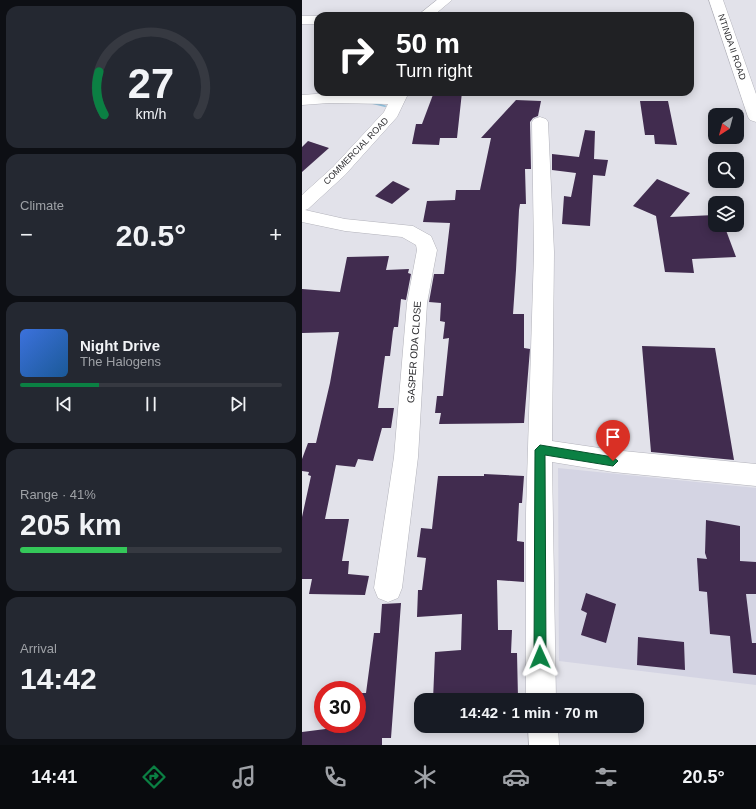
<!DOCTYPE html>
<meta charset="utf-8">
<style>
body{margin:0;font-family:Arial,sans-serif;background:#242831;color:#f1f3f6;height:100vh;display:flex;flex-direction:column;font-size:15px;white-space:nowrap}
*{box-sizing:border-box;margin:0}
p{font-size:13px;color:#9ea1a6}
.icon{flex:none;width:22px;height:22px;fill:none;stroke:currentColor;stroke-width:2;stroke-linecap:round;stroke-linejoin:round}
.map{position:relative;flex:1;overflow:hidden}
.drawer{display:flex;flex-direction:column;gap:6px;padding:6px;background:#0d0f14;width:302px}
.drawer>*{flex:none}
.banner{position:absolute;left:12px;top:12px;width:380px;height:84px;border-radius:12px;box-shadow:0 2px 10px #0003;background:#202124;color:#fff;overflow:hidden}
.needle{width:26px;rotate:216deg}
.controls{position:absolute;left:406px;top:108px;display:grid;gap:8px}
.controls a{display:grid;place-items:center;width:36px;height:36px;border-radius:8px;background:#171b24;box-shadow:0 2px 10px #0003;font-size:20px}
.speed{position:absolute;left:12px;top:681px;display:flex;gap:8px;font-size:20px;font-weight:700;text-align:center}
.speed>*{display:grid;place-content:center;width:52px;height:52px;border-radius:50%;background:#171b24;box-shadow:0 2px 10px #0003;line-height:1}
.speed .limit{border:6px solid #d22;background:#fff;color:#111}
.pin{position:absolute;display:grid;place-items:center;width:34px;height:34px;color:#fff;margin:-41px -17px;border-radius:50% 50% 50% 0;rotate:-45deg;box-shadow:0 0 4px #0007}
.pin .icon{rotate:45deg}
.me{position:absolute;width:44px;margin:-22px;rotate:359deg;stroke-linejoin:round;filter:drop-shadow(0 0 3px #0008)}
.turn{display:flex;align-items:center;gap:14px;height:84px;padding:0 16px;font-size:18px}
.turn .icon{width:52px;height:52px;stroke-width:2.5}
.turn b{display:block;font-size:28px;line-height:34px}
.big{font-size:30px;font-weight:700;line-height:1.1}
.drawer .widget{flex:1;display:flex;flex-direction:column;justify-content:center;gap:6px;min-width:0;padding:0 14px;border-radius:12px;background:#242831}
.drawer .dial{align-items:center;gap:0}
.dial svg{height:104px;overflow:visible;fill:none;stroke:#363941;stroke-width:7;stroke-linecap:round;text-anchor:middle}
.dial text{fill:#f1f3f6;stroke:none}
.song{display:flex;align-items:center;gap:12px}
.cover{width:48px;height:48px;border-radius:6px;background:linear-gradient(135deg,hsl(220 70% 55%),hsl(210 70% 35%))}
.played{height:4px;border-radius:2px;background:linear-gradient(90deg,#0b8043 30%,#363941 30%)}
.keys{display:flex;justify-content:space-around;direction:ltr}
.heat{display:flex;justify-content:space-between;align-items:center;font-size:22px;direction:ltr}
.charge{height:6px;border-radius:3px;background:linear-gradient(90deg,#34c759 41%,#363941 0)}
.trip{position:absolute;left:112px;top:693px;width:230px;height:40px;border-radius:12px;background:#171b24;box-shadow:0 2px 10px #0003;font-weight:700;line-height:40px;text-align:center}
.dock{display:flex;height:64px;justify-content:space-around;align-items:center;background:#090b0e;color:#9ea1a6}
.dock .icon{width:28px;height:28px}
.dock .on{color:#0b8043}
.dock b{font-size:18px;color:#f1f3f6}
main{display:flex;flex:1;min-height:0}
.map>svg:first-child{display:block}
.built{fill:#d4d4e3}
.lines{fill:none;stroke-linecap:round;stroke-linejoin:round}
.stream{fill:#8cbcd8;fill-rule:evenodd}
.building{fill:#412c4f}
.street-casing{stroke:#b3b3bb;stroke-width:1}
.secondary-casing{stroke:#b3b3bb;stroke-width:1}
.street{fill:#fff;fill-rule:evenodd}
.secondary{fill:#fff;fill-rule:evenodd}
.route{fill:#0b8043;stroke:#07532c}
.labels{text-anchor:middle;dominant-baseline:central;stroke-width:4;stroke-linejoin:round;paint-order:stroke}
.far-street-label{font-size:9px;fill:#2c2c2f;stroke:#fff}
.street-label{font-size:10px;fill:#2c2c2f;stroke:#fff}
</style>
<main>
<section class="drawer">
<div class="widget dial"><svg viewBox="0 0 100 80">
<path d="M14 69A42 42 0 1 1 86 69"/>
<path d="M14 69A42 42 0 0 1 10 36" stroke="#0b8043"/>
<text x="50" y="56" font-size="32" font-weight="700">27</text>
<text x="50" y="72" font-size="11">km/h</text>
</svg></div>
<div class="widget"><p>Climate</p>
<div class="heat"><a>−</a><b class="big">20.5°</b><a>+</a></div>
</div>
<div class="widget">
<div class="song"><i class="cover"></i><div><b>Night Drive</b><p>The Halogens</p></div></div>
<div class="played"></div>
<div class="keys"><svg class="icon" aria-label="previous" viewBox="0 0 24 24"><path d="M18 5L8 12l10 7zM5 5v14"/></svg><svg class="icon" aria-label="pause" viewBox="0 0 24 24"><path d="M8 5v14M16 5v14"/></svg><svg class="icon" aria-label="next" viewBox="0 0 24 24"><path d="M6 5l10 7-10 7zM19 5v14"/></svg></div>
</div>
<div class="widget"><p>Range · 41%</p><b class="big">205 km</b><div class="charge"></div></div>
<div class="widget"><p>Arrival</p><b class="big">14:42</b></div>
</section>
<div class="map">
<svg width="454" height="745" viewBox="0 0 454 745">
<rect width="100%" height="100%" fill="#e2e2ea"/>
<!-- built -->
<path class="built" d="M256,468l198,20v197l-197,-24z"/>
<g class="lines">
<!-- stream -->
<path class="stream" d="M66,101h4l15,5 -2,1 -17,-4z"/>
</g>
<!-- building -->
<path class="building" d="M132,92h28l-5,46h-17l-1,7 -27,-1 4,-20h6z
M214,100l25,1 -3,15 -5,2 -3,4 1,47h-6l1,35h-6l-1,6 -3,60 -3,44h11v34l6,1 -6,74 -85,1 2,-11h-6l2,-17h6l6,-58 -6,1 2,-17 -5,-1 1,-18 -12,-1 5,-28h10l6,-51 -27,-1 4,-21 28,-1 1,-10h24l11,-52h-10z
M338,101h28l9,44 -22,-1 -1,-9h-9z
M283,130l10,1 -1,28 14,1 -3,16 -12,-1 -3,51 -28,-2 2,-28 7,1 5,-24 -24,-3v-16l27,3z
M6,141l21,7 -27,24v-25z
M355,179l33,14 -20,24 45,-2v10h9l12,32 -44,2 2,14 -29,-1 -9,-56 -23,-10z
M91,181l17,8 -18,15 -17,-8z
M87,256l-3,14 23,-1 -1,4 3,1 -5,26 -5,-1 -3,28h-4l-1,4 -3,25h-5l-7,52h16l-3,20h-9l-9,33 -15,-2 -3,8 -19,-2 -11,54h24l-7,42h7l-1,13 21,2 -4,19 -56,-1 3,-15h-10v-62l9,-41 -3,-1 1,-3 -7,-1v-12l6,-16h8l14,-60 9,-51 -37,1v-44l38,3 7,-35z
M340,346l73,2 19,112 -83,-8z
M182,474l40,2 -2,27h-3l-2,38 7,1v40l-27,-2 1,50h14l-1,23h6l1,45 -85,2 2,-48 26,-2 1,-36 -45,3 1,-27h4l4,-32 -9,-1 4,-29 11,1 6,-53h46z
M404,520l34,6v35l16,1v32h-10l6,49h4v32l-23,-2 -3,-37 -20,-2 -3,-42 -8,-1 -2,-33 10,1 -2,-6z
M284,593l30,11 -10,39 -25,-8 6,-22 -6,-3z
M99,603l-10,135h-9v7h-80v-13l55,-7v-32h9l8,-60h6l2,-29z
M336,637l46,5 1,28 -48,-5z"/>
<g class="lines">
<defs>
<path id="street" d="M135,0h15l-19,16h-16z
M0,16h16v8h-16z
M91,92h16l-12,25 -52,58 -37,34 -3,1 40,9 68,7 18,10 6,14 -10,53 -9,154 -16,131 -4,10 -10,4 -10,-4 -4,-10 20,-131 13,-154 10,-53 -1,-5 -14,-8 -57,-6 -43,-9v-27l31,-28 51,-55 4,-8 -59,-1 -27,2v-10l27,-2 63,2z
M238,117l6,2 2,3 6,130 -2,189 61,9 143,14v22l-143,-14 -61,-10 4,238h-30v-187l8,-261 -2,-130 2,-3z
M226,726h30l1,19h-30z"/>
<path id="secondary" d="M407,0h14l33,94v28l-6,-2 -2,-3z"/>
</defs>
<!-- street casing -->
<use href="#street" class="street-casing"/>
<!-- secondary casing -->
<use href="#secondary" class="secondary-casing"/>
<!-- street -->
<use href="#street" class="street"/>
<!-- secondary -->
<use href="#secondary" class="secondary"/>
</g>
<!-- route -->
<path class="route" d="M238,445l73,12 5,4 -5,5 -68,-11 1,202 -2,4 -4,2 -4,-2 -2,-4 1,-207z"/>
<g class="labels">
<!-- far-street labels -->
<g class="far-street-label">
<text transform="translate(430 47) rotate(71)">NTINDA II ROAD</text>
<text transform="translate(54 151) rotate(-46)">COMMERCIAL ROAD</text>
</g>
<!-- street labels -->
<g class="street-label">
<text transform="translate(112 352) rotate(-86)">GASPER ODA CLOSE</text>
</g>
</g>
</svg>
<div class="controls">
<a><svg class="needle" viewBox="-14 -14 28 28"><path d="M0-13l5 13h-10z" fill="#e53935"/><path d="M0 13l5-13h-10z" fill="#9ea1a6"/></svg></a>
<a><svg class="icon" aria-label="search" viewBox="0 0 24 24"><circle cx="10" cy="10" r="6"/><path d="M15 15l6 6"/></svg></a>
<a><svg class="icon" aria-label="layers" viewBox="0 0 24 24"><path d="M12 4l9 5-9 5-9-5zM3 14l9 5 9-5"/></svg></a>
</div>
<div class="speed"><div class="limit">30</div></div>
<div class="pin" style="left:311px;top:461px;background:#d93025"><svg class="icon" aria-label="arrive" viewBox="0 0 24 24"><path d="M6 21V4h12l-3 4 3 4H6"/></svg></div>
<svg class="me" style="left:238px;top:657px" viewBox="-20 -20 40 40"><path d="M0-17L14 15 0 8-14 15z" fill="#0b8043" stroke="#fff" stroke-width="4"/></svg>
<div class="trip">14:42 · 1 min · 70 m</div>
<div class="banner">
<div class="turn"><svg class="icon" aria-label="right" viewBox="0 0 24 24"><path d="M7 20v-9h11M14 6l5 5-5 5"/></svg><div><b>50 m</b>Turn right</div></div>
</div>
</div>
</main>
<nav class="dock">
<b>14:41</b>
<svg class="icon on" aria-label="directions" viewBox="0 0 24 24"><path d="M12 3l9 9-9 9-9-9zM9 14v-3h6M13 9l2 2-2 2"/></svg>
<svg class="icon" aria-label="music" viewBox="0 0 24 24"><path d="M9 18V5l10-2v13"/><circle cx="6" cy="18" r="3"/><circle cx="16" cy="16" r="3"/></svg>
<svg class="icon" aria-label="phone" viewBox="0 0 24 24"><path d="M5 4h4l2 5-3 2q2 4 5 5l2-3 5 2v4C11 20 4 13 5 4z"/></svg>
<svg class="icon" aria-label="climate" viewBox="0 0 24 24"><path d="M12 3v18M4 7l16 10M4 17L20 7"/></svg>
<svg class="icon" aria-label="car" viewBox="0 0 24 24"><path d="M5 17H2v-5l4-1 3-4h7l3 4 3 1v5h-3M9 17h6M6 11h13"/><circle cx="7" cy="17" r="2"/><circle cx="17" cy="17" r="2"/></svg>
<svg class="icon" aria-label="filters" viewBox="0 0 24 24"><path d="M4 7h16M4 17h16"/><circle cx="9" cy="7" r="2"/><circle cx="15" cy="17" r="2"/></svg>
<b>20.5°</b>
</nav>
